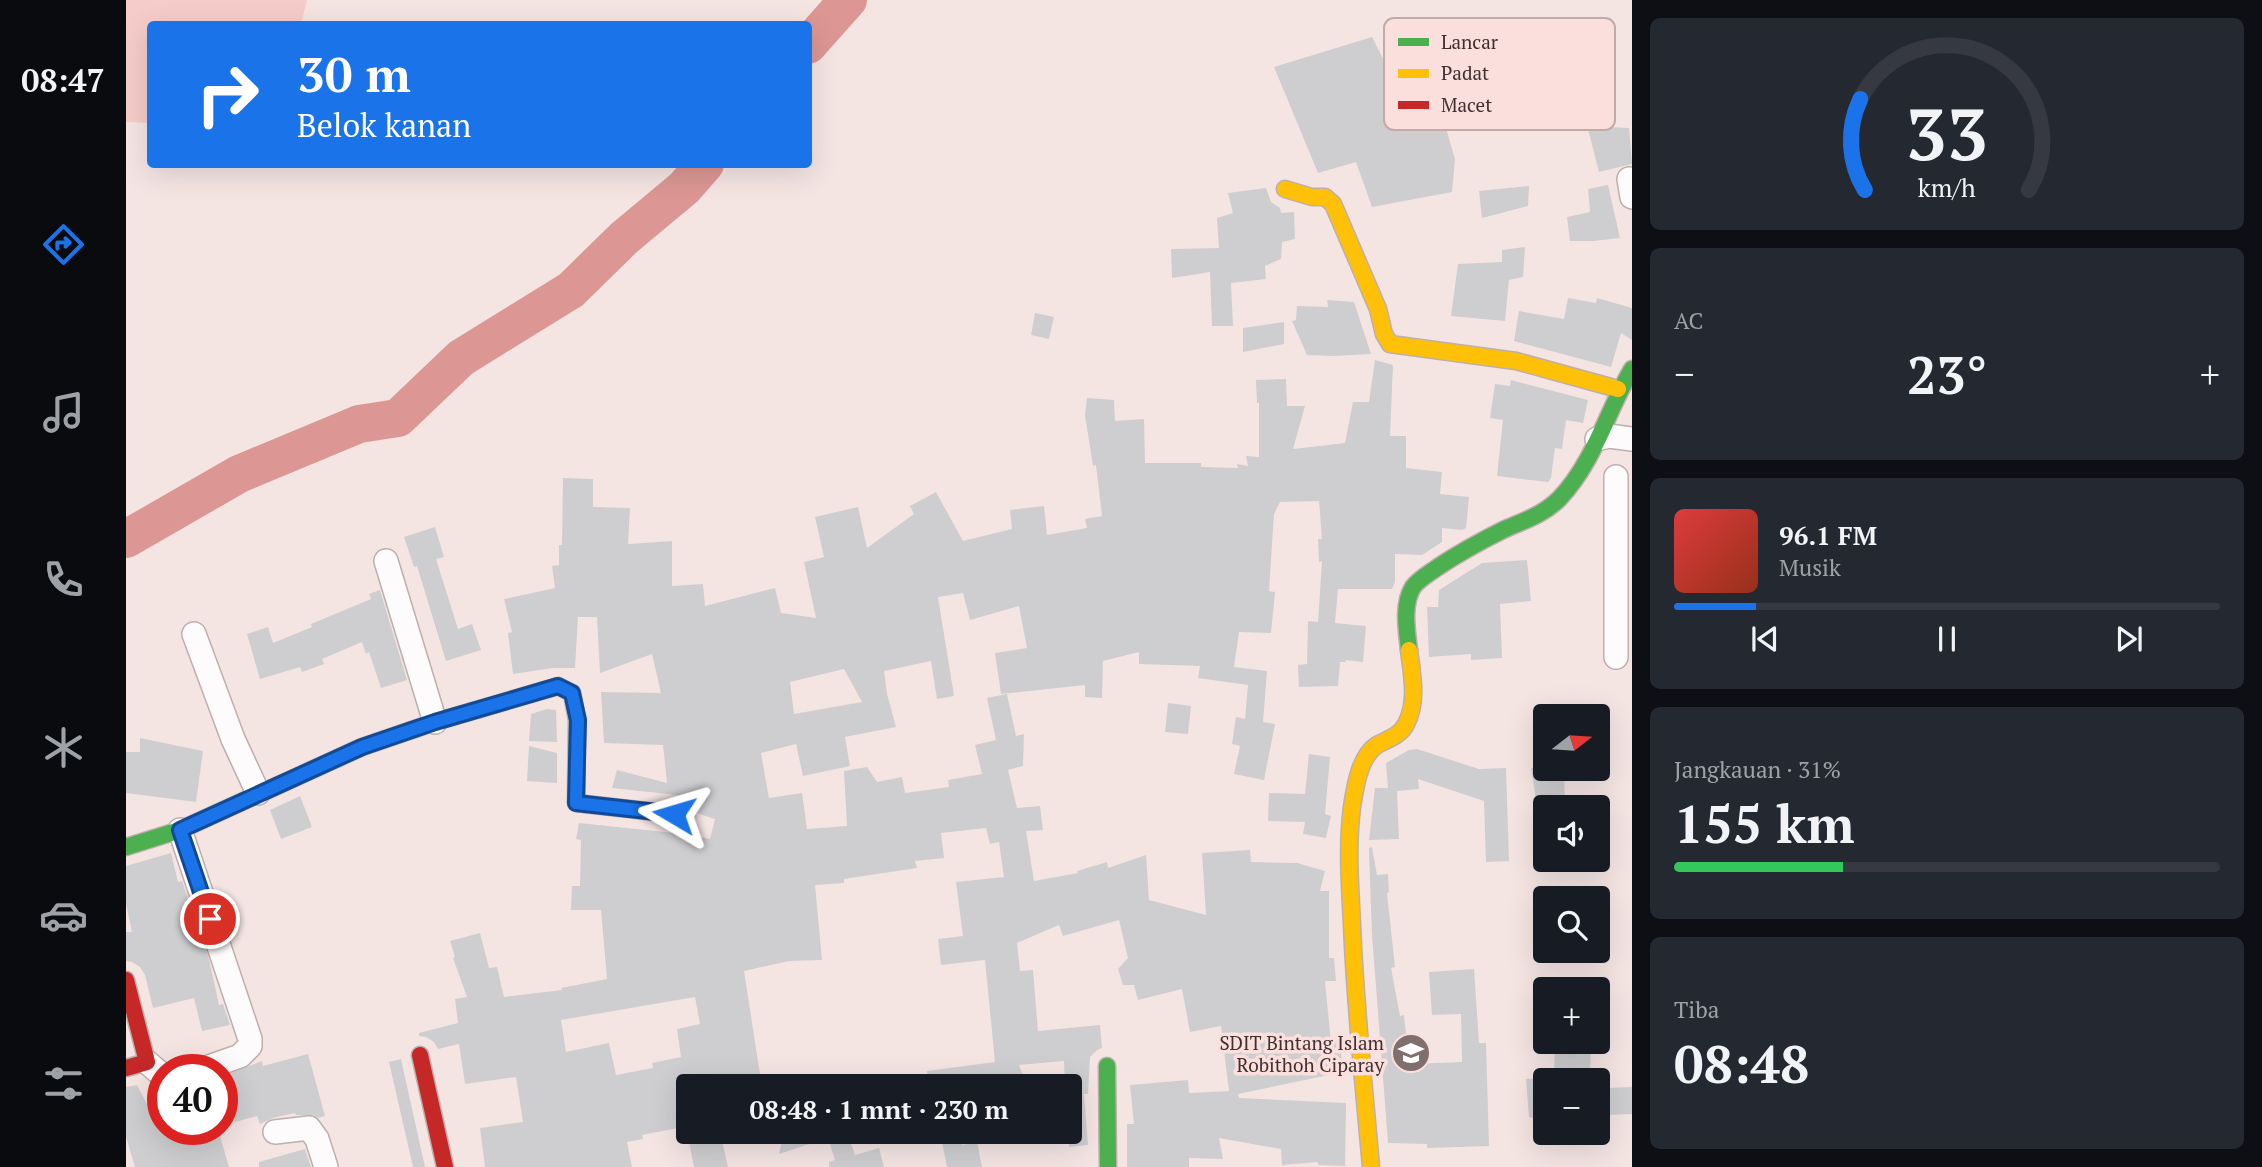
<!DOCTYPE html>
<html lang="id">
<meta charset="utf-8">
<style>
body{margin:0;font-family:"PT Serif",serif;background:#242831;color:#f1f3f6;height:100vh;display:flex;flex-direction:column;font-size:26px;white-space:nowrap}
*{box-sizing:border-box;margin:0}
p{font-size:23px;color:#9ea1a6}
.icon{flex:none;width:38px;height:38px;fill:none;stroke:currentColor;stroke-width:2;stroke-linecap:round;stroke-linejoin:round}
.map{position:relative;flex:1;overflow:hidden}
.side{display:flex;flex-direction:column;gap:18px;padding:18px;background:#0d0f14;width:630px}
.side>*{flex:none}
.hud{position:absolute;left:21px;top:21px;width:665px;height:147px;border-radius:7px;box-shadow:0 7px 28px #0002;background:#1a73e8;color:#fff;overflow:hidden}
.needle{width:46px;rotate:73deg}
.controls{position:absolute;left:1407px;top:704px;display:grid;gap:14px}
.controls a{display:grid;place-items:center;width:77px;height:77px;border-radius:7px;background:#171b24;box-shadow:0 7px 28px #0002;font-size:35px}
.speed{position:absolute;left:21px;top:1054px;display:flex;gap:14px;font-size:35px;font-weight:700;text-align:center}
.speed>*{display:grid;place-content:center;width:91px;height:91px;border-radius:50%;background:#171b24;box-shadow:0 7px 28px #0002;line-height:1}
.speed .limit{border:10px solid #d22;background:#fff;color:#111}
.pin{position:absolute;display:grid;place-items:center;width:60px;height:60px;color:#fff;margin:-30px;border:4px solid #fff;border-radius:50%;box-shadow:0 2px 7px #0007}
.me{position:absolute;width:77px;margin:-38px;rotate:277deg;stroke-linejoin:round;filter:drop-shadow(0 0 5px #0008)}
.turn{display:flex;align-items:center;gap:24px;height:147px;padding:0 35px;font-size:32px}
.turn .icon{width:91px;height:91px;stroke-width:2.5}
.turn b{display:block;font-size:49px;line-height:60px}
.big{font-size:52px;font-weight:700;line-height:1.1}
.side .widget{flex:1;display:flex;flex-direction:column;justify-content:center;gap:10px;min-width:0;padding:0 24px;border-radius:10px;background:#242831}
.side .dial{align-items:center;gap:0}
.dial svg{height:182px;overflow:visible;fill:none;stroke:#363941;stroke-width:7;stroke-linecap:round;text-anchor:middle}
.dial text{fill:#f1f3f6;stroke:none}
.song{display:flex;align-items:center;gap:21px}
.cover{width:84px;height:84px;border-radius:10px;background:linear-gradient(135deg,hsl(0 70% 55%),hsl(10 70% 35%))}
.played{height:7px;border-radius:4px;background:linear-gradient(90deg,#1a73e8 15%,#363941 15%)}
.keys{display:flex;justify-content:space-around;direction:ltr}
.heat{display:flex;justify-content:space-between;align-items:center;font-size:38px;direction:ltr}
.charge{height:10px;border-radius:5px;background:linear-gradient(90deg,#34c759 31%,#363941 0)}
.trip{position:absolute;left:550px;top:1074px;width:406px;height:70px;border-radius:7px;background:#171b24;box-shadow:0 7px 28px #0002;font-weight:700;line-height:70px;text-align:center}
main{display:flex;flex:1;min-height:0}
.tabs{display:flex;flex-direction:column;width:126px;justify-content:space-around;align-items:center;background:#090b0e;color:#9ea1a6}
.tabs .icon{width:49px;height:49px}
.tabs .on{color:#1a73e8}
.tabs b{font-size:32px;color:#f1f3f6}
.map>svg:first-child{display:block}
.green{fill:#f5ccca}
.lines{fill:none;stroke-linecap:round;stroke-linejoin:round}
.river{stroke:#dc9794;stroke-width:38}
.building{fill:#ceced1;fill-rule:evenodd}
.street-casing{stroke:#beafae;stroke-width:26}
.fast-casing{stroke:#beafae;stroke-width:19}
.slow-casing{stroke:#beafae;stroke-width:19}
.jam-casing{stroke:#beafae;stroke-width:19}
.street{stroke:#fdfbfb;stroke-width:23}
.fast{stroke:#4caf50;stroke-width:16}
.slow{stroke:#ffc107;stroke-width:16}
.jam{stroke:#c62828;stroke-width:16}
.route-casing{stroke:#114b97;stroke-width:18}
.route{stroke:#1a73e8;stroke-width:12}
.labels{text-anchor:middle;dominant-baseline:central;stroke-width:7;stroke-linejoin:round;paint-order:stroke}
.poi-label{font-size:19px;fill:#402f2e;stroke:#fadfdd;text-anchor:end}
.key{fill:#fadfdd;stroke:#c2aaa8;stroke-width:2}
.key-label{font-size:19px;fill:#402f2e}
</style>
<main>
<nav class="tabs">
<b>08:47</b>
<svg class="icon on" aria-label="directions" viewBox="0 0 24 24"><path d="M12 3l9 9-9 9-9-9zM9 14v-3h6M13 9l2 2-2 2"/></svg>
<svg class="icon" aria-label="music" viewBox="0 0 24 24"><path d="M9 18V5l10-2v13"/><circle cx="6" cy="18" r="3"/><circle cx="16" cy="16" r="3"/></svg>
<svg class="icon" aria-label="phone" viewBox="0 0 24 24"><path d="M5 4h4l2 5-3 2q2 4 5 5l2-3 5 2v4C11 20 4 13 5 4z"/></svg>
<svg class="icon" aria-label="climate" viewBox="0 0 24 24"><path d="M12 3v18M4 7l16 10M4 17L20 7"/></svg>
<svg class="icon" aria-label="car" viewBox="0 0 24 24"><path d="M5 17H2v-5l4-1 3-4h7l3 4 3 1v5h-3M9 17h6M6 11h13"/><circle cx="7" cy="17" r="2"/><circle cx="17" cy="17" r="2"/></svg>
<svg class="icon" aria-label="filters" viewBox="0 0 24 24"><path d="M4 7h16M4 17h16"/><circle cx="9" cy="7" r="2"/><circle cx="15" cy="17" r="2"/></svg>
</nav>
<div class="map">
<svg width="1506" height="1167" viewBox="0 0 1506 1167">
<rect width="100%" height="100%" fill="#f4e5e3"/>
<!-- green -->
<path class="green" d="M0,0h181l-6,24h-151v99l-24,-1z"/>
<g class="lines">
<!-- river -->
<path class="river" d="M682,45l40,-45
M0,539l113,-65 120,-50 39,-6 63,-60 110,-68 53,-52 60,-50 21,-24"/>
</g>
<!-- building -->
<path class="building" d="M1246,37l26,51 53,3 2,28 -8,6 10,34 -3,33 -80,15 -16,-45 -38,11 -44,-106z
M1481,116l2,11 20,1 3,36 -33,8 -13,-51z
M1482,185l12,53 -26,3h-24l-3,-24 23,-5 -2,-23z
M1403,186l-1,20 -46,12 -3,-27z
M1140,188l5,14 9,6 1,5 13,-1 1,27 -13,3 -1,17 -16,7 1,13 -35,4 2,43h-21l-2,-54 -38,6 -1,-29 48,-1 -2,-30 16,-5 -5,-20z
M1399,247l-2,30 -14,3 -4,41 -54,-5 7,-52 44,-2v-12z
M1442,298l28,5 1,-5 35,10v32l-11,-7 -10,34 -97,-26 5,-30 45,8z
M1201,300l27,2 17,52 -37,2 -27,-1 -15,-34 4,-1 1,-14 31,1z
M909,313l19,4 -5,22 -18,-4z
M1158,322v22l-41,8v-24z
M1249,360l18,5 -3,71h16v32l36,4 -2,22 29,3 -3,31 -4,2 -20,-2v14l-20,13 -27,-1v28l-3,7h-54l-3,34 31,3 -3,36 -17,-2v2h-6l-2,24 -39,1 -1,-22 9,-1 1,-43 10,1 4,-61 -3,1 -1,-23h4l-3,-38 -39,1 -6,12 -5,77 6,1 -4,41 -32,-1 -5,35 33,4 -4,51 12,2 -11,56 -30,-6 6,-28 -8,-2 4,-27 9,2 3,-34 -50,-7 2,-12 -61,-2v-12l-36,9 -1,37 -17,-1v-12l-84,9 -6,-41 32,-5 -8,-42 -49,14 -7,-27 -25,4 16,99 -17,3 -6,-38 -47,10 3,23 9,33 -51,10 5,29 -47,10 -7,-32 -35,9 8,45 33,-5 5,36 40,-3 -3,-55 23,-4 10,15 25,-5 3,16 44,-6 -1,-7 34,-6 -7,-29 21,-5 -9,-42 20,-4 9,42 8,-2 -1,32 -15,4 9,38 23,-2 3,24 -17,1 8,50 44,-8 -1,-2 30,-9 1,6 38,-13 3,45 57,15 -4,-62 48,-3 1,12 46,1 28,8 -5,20h9v67h5l2,23h-11l6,62h9l3,29 -105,22 1,4 107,5 -1,63 -27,-1v-3l-36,3 -1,-16 -62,-11 4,21 -34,-1v9h-62v-43h7l-4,-39 58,-5 1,13 40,-2 -8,-65 -31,6 -8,-43 -44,11 -4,-15h-11l-5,-16 10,-11 -9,-38 -56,16 -4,-11 -42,18 3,28 13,-1 5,61 62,-6 2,23 -5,2 -7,7 -2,37h-4l4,51 -19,2v-60h-4l-1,-26 -45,4 8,22h-98l-2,-16 68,-9 -10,-102 -44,5 -3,-26 25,-3 -7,-54 48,-5 -5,-35 -9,2 -4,-16 -45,5 3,25 -29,3 2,7 -73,11v4l-29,2 7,75 -33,1 -45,10 18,116h-37l-1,-4 -36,2v41l-46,9 1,4 -16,3 5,25h-147l-5,-39 43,-6 -7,-45 -51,7 -6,-40 -21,5 -4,-7 -8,-5 -7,-1v-3l39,-10 -3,-24 12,-2 -14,-39 2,-1 -5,-16 30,-8 9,35 8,-1 7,30 58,-7 -1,-2 46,-9 -6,-69h-30l1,-24h8l1,-46 -5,-1 3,-16 96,10 35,6 5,-20 -22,-7 -7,-13 -9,-4 -65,-7 5,-18 50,13 -4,-38 -59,-2 -3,-51 60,1 -9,-39 -52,19 -3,-56h-19l-3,51h-22l-40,6 -5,-41 4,-1 -8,-33 51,-11 -3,-22 7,-1v-20h3l1,-67 30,1v28l37,1 -2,36 44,-3v45l31,-2 2,22 70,-18 6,25 35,5 -12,-56 20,-5 -9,-40 43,-10 9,41 47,-34 -4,-8 26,-14 27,49 49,-12 -2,-19 34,-4 3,29 40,-7 -2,-9 17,-3 -6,-51 -3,1 -8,-51 2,-17 27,2 1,21 29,-2 1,44h56v4l37,1 -1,-4 11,2 -2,-10 13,1v-54h-2l-1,-23 30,-1 1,27h18l-12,43 52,-6 8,-41h16zM718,669l18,33 -68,12 -4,-32zM569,997l5,27 -23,5 4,28 -29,6 1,5 -37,7 -7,-32 -43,9 -5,-32z
M1385,380l77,20 -5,23 -17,-3 -4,29 -7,-1 -4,30 -3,4 -51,-6 6,-56 -13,-2 5,-34 15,2z
M309,527l9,30 -8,2 22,70 14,-5 9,26 -35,11 -29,-95 -3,1 -10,-30z
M1401,560l4,41 -31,3 2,54 -31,2v-6l-42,3 -2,-50h11l1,-17 43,-27z
M254,590l27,90 -26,8 -12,-36 -3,2 -4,-12 -40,17 2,5 -22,8 -2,-5 -40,12 -13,-45 21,-7 5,16 39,-16 -1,-3 60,-25 -2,-5z
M1042,703l23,3 -3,28 -23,-2z
M421,709l9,1 1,32 -28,-1 2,-27z
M14,738l63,13 -7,51 -70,-9v-41h14z
M403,746l28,7v30l-30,-2z
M1291,749l62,20 27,-1 3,93 -23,1 -2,-61 -66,-22 1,10 -22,2 2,48 -30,1 6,-52h13l-2,-25 23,-13z
M1183,754l21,3 -5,57 6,2 -5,22 -23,-4 2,-12 -37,-1 1,-28 36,1z
M1405,768h33l1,39h-28z
M174,796l12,31 -31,12 -11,-29z
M1246,847l5,28 11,-1 1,18 -2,1 8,74 -4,1 9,48 4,-1 5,49 53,-2 -1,-48 -29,1 -3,-43 45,-3 5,74h7l3,103 -62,2v-4l-39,-1 -16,-208 -3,-82v-5z
M45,853l7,29 4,-1 27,78 10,46 4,-1 7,21 -28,6 -8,-33 -41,10 -8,-33 -5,-8 -8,-5 -6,-1v-29h6l-6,-28v-38z
M1429,1041h36l-1,39h-36z
M182,1054l17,62 -7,2 -4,-3h-18l-1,-2 -22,5 -13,6 -3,-8 -22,6 -11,-46 38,-15 1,5z
M275,1059l24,108h-12l-24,-105z
M1419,1078v43l-16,-4 -3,-38z
M11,1085l23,44h58l11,38h-94l-9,-30v-50z
M1506,1087v27l-25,1 -2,-27z
M561,1132h33l8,35h-34z
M658,1132h63l8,23 24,-7 5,19h-55v-5l6,-2 -7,-22 -49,16z
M835,1138l1,7 15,-3 5,25h-35l-5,-25z
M179,1149l6,18h-52v-5z"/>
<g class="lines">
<defs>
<path id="street" d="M1503,179l3,18
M1471,439l12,-3 23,3
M260,561l49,161
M68,634l39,105 25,54
M1490,657v-180
M54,830l70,209v7l-10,10 -37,13
M21,1062l16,14
M149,1132l34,-4 8,11 9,28"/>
<path id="fast" d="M1283,650c-2,-19 -7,-45 4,-63 6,-8 17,-14 25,-20 21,-14 43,-26 65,-37 20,-9 40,-15 56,-31 35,-36 48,-88 73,-130
M0,847l54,-17 182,-83 73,-25 123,-36 14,7 5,27 -1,83 9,1
M981,1066l1,101"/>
<path id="slow" d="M1159,189l27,8h13l8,7 45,105 6,25 6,10 126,17 102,28
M1245,1167c-7,-81 -16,-162 -19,-243 -2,-39 -5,-78 0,-117 3,-19 7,-50 25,-62 11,-6 23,-9 29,-21 12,-22 6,-50 3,-74"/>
<path id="jam" d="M459,804l89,10
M0,980l21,82 -21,6
M294,1055l25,112"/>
</defs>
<!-- street casing -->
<use href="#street" class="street-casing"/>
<!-- fast casing -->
<use href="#fast" class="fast-casing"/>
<!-- slow casing -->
<use href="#slow" class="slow-casing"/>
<!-- jam casing -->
<use href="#jam" class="jam-casing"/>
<!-- street -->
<use href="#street" class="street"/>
<!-- fast -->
<use href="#fast" class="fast"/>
<!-- slow -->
<use href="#slow" class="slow"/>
<!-- jam -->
<use href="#jam" class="jam"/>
</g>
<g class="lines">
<defs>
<path id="route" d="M84,919l-30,-89 182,-83 73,-25 123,-36 14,7 6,27 -2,83 98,11"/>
</defs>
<!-- route casing -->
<use href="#route" class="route-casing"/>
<!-- route -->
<use href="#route" class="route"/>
</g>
<!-- icons -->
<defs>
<symbol id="school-disc" viewBox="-11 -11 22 22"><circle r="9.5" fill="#7f6f6d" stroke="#fadfdd"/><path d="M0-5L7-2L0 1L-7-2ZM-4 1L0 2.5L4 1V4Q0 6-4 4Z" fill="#fff"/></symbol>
</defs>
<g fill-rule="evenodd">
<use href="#school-disc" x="1263" y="1031" width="44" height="44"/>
</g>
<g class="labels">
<!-- poi labels -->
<g class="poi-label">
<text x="1258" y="1042">SDIT Bintang Islam<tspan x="1258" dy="22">Robithoh Ciparay</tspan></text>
</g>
</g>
<!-- legend -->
<rect x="1258" y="18" width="231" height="112" rx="10" class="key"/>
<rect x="1272" y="38" width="31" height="8" fill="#4caf50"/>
<rect x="1272" y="69" width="31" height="9" fill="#ffc107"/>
<rect x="1272" y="101" width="31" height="8" fill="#c62828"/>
<g class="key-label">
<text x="1315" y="49">Lancar</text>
<text x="1315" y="80">Padat</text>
<text x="1315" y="112">Macet</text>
</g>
</svg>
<div class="controls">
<a><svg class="needle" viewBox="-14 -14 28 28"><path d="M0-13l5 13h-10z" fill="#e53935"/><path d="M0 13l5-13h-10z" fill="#9ea1a6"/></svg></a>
<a><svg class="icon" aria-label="sound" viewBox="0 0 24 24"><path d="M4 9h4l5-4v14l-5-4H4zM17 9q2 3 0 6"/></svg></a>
<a><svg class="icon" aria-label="search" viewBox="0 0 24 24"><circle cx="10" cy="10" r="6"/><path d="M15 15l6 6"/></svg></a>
<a>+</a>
<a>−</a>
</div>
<div class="speed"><div class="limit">40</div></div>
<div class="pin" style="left:84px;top:919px;background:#d93025"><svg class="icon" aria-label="arrive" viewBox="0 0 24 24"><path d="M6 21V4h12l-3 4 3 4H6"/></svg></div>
<svg class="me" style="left:548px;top:814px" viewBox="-20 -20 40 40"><path d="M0-17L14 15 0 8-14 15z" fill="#1a73e8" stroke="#fff" stroke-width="4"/></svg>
<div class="trip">08:48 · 1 mnt · 230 m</div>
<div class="hud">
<div class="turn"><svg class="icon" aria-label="right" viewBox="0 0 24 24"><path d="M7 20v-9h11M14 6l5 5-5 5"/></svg><div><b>30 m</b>Belok kanan</div></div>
</div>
</div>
<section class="side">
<div class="widget dial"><svg viewBox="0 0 100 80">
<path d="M14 69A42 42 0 1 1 86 69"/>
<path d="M14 69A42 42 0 0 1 12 29" stroke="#1a73e8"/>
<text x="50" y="56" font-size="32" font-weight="700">33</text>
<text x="50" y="72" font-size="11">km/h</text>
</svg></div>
<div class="widget"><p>AC</p>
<div class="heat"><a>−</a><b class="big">23°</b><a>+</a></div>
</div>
<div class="widget">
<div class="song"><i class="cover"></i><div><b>96.1 FM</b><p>Musik</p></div></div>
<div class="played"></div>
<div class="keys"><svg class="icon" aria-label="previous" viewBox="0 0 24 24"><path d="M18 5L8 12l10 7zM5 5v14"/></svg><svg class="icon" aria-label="pause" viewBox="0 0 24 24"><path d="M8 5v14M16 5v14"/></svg><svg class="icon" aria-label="next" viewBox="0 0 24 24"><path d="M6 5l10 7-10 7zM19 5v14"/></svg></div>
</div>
<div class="widget"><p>Jangkauan · 31%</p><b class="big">155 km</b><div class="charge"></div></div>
<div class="widget"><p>Tiba</p><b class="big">08:48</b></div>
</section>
</main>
